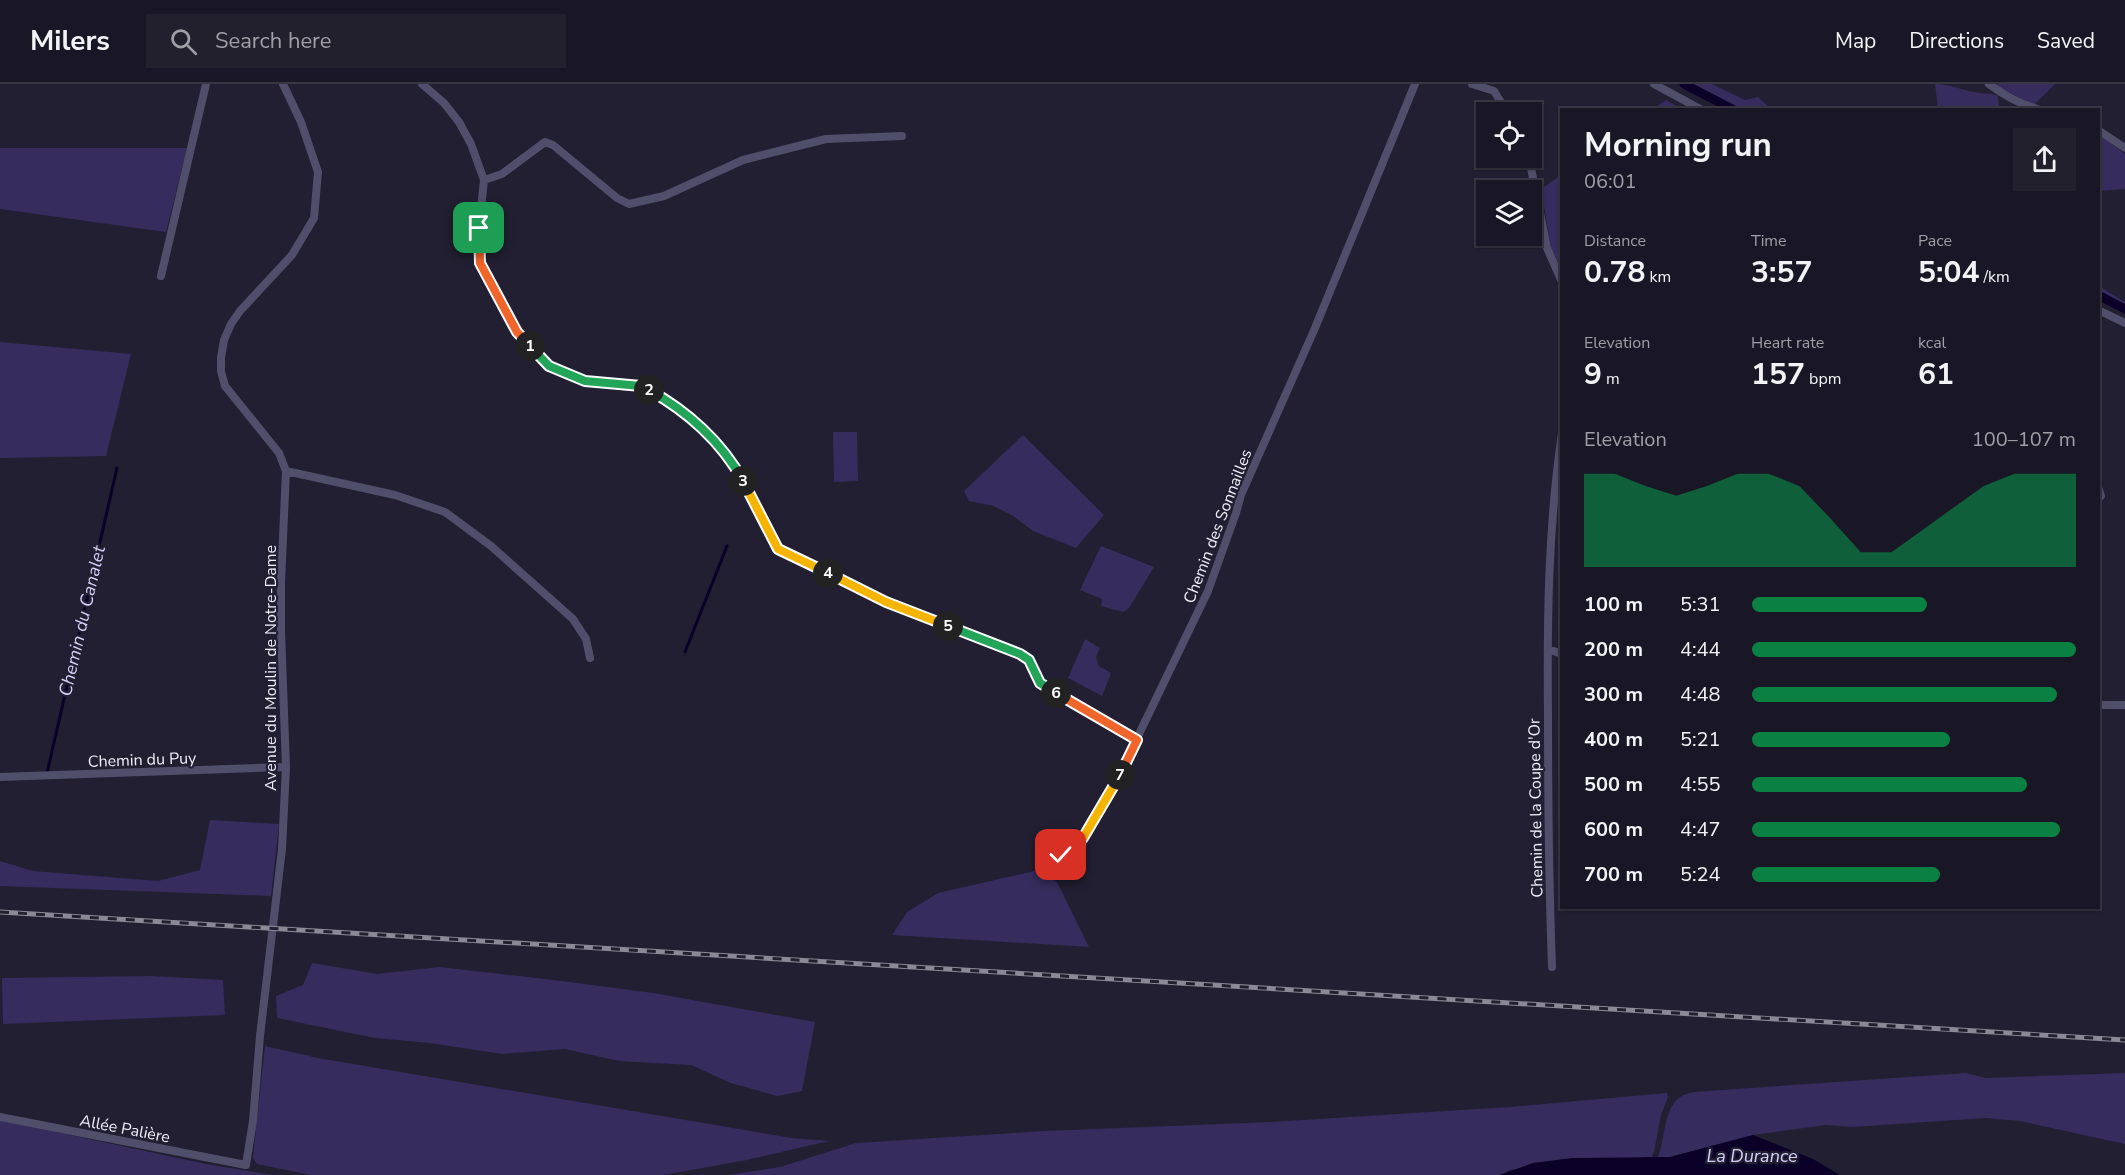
<!DOCTYPE html>
<meta charset="utf-8">
<style>
body{margin:0;font-family:"Nunito Sans",sans-serif;background:#22202d;color:#f1f3f6;height:100vh;display:flex;flex-direction:column;font-size:22px;white-space:nowrap}
*{box-sizing:border-box;margin:0}
p{font-size:20px;color:#9f9fa7}
.icon{flex:none;width:33px;height:33px;fill:none;stroke:currentColor;stroke-width:2;stroke-linecap:round;stroke-linejoin:round}
.map{position:relative;flex:1;overflow:hidden}
.side{position:absolute;left:1560px;top:24px;width:540px;height:801px;display:flex;flex-direction:column;background:#191725;border-radius:0px;box-shadow:0 2px 4px #0004,0 0 0 2px #373642}
.side>*{flex:none}
.controls{position:absolute;left:1476px;top:18px;display:grid;gap:12px}
.controls a{display:grid;place-items:center;width:66px;height:66px;border-radius:0px;background:#191725;box-shadow:0 2px 4px #0004,0 0 0 2px #373642;font-size:30px}
.pin{position:absolute;display:grid;place-items:center;width:51px;height:51px;color:#fff;margin:-26px;border-radius:12px;box-shadow:0 3px 9px #0006}
.km{position:absolute;width:30px;height:30px;margin:-15px;border-radius:50%;background:#222;color:#fff;font-size:16px;line-height:30px;text-align:center}
.round{display:grid;place-items:center;flex:none;width:63px;height:63px;border-radius:0px;background:#22202d}
.head{display:flex;align-items:center;justify-content:space-between;height:102px;padding:0 24px}
h1{font-size:33px;font-weight:700;line-height:45px}
.metrics{display:grid;grid-template-columns:repeat(3,1fr);gap:9px;height:102px;padding:6px 24px}
.metrics div{display:grid;align-content:center}
.metrics b{font-size:30px;font-weight:700}
.metrics small{font-size:16px;font-weight:400}
.metrics p{font-size:16px}
.chart{height:168px;padding:12px 24px}
.chart p{display:flex;justify-content:space-between}
.chart svg{width:100%;height:108px;margin-top:6px;fill:#0b8043;opacity:.7}
ul{padding:0 24px;list-style:none;font-size:20px}
li{display:grid;grid-template-columns:96px 72px 1fr;align-items:center;height:45px}
li i{height:15px;border-radius:8px;background:#0b8043}
header{display:flex;align-items:center;gap:36px;box-sizing:border-box;height:84px;padding:0 30px;background:#191725;border-bottom:2px solid #373642}
header strong{font-size:28px}
nav{display:flex;gap:33px;margin-inline-start:auto;font-size:21px}
.search{width:420px;height:54px;background:#22202d;display:flex;align-items:center;gap:15px;box-sizing:border-box;padding:0 21px;border-radius:0px;color:#9f9fa7;font-size:22px}
.map>svg:first-child{display:block}
</style>
<header>
<strong>Milers</strong>
<div class="search"><svg class="icon" aria-label="search" viewBox="0 0 24 24"><circle cx="10" cy="10" r="6"/><path d="M15 15l6 6"/></svg>Search here</div>
<nav><a>Map</a><a>Directions</a><a>Saved</a></nav>
</header>
<div class="map">
<svg width="2125" height="1091" viewBox="0 0 2125 1091">
<rect width="100%" height="100%" fill="#211f31"/>
<path fill="#362d5e" d="M1688,0h24l33,16 13,-3 13,12h-33z
M1935,0c16,0 28,7 44,9 7,1 12,0 19,3l1,13h-61z
M1997,0h58l-21,21 -33,-17z
M1666,16l16,9h-29z
M2098,50l27,20v35l-26,2z
M0,64h187l-21,84 -166,-23z
M1561,91v93l-10,-20 -10,-59z
M2099,202l26,16v4l-26,-13z
M0,258l131,12 -25,102 -106,2z
M833,348h24l1,49 -24,1z
M1023,351l81,80 -28,33 -43,-17 -20,-15 -19,-10 -25,-5 -5,-10z
M1101,462l53,21 -25,41 -6,4 -22,-6 1,-7 -22,-9z
M1085,555l15,9 -4,9 3,9 12,7 -9,23 -34,-18z
M210,736l69,4 -8,72 -271,-10v-25l33,10 125,10 42,-11z
M1039,786l18,12 32,65 -197,-12 15,-23 31,-19z
M312,879l65,11 62,-7 123,14 91,12 162,29 -13,69 -25,5 -46,-13 -40,-18 -72,-4 -54,-12 -63,5 -72,-11 -55,-5 -98,-20 -1,-22 27,-11z
M151,892l72,4 2,35 -222,9 -1,-46z
M265,962l53,12 474,80 37,3 -82,19 -84,15h-352l-54,-11 -4,-6z
M1966,989l19,5 140,-5v71l-105,-23 -35,-3 -132,9 -27,-2 -73,10 -83,22h-12c7,-17 5,-46 21,-59 3,-3 10,-5 14,-6z
M1667,1009l1,4 -7,18 -7,37 -2,5 -142,13 -10,5h-772l52,-8 76,-24 188,-12 227,-9 238,-15z
M0,1036l206,44 67,11h-273z"/>
<path fill="#0b0028" d="M1753,1051l60,24 27,16h-340l33,-12 39,-5 98,-1z"/>
<g fill="none" stroke-linecap="round" stroke-linejoin="round">
<path stroke="#0b0028" stroke-width="3" d="M685,568l42,-106
M47,689l70,-305"/>
<path stroke="#0b0028" stroke-width="9" d="M1684,0l50,26
M2098,211l27,14"/>
<path stroke="#514e6b" stroke-width="8" d="M422,0l22,19 15,19 12,22 13,36 -5,48 1,35 37,69 32,34 36,15 56,5 33,20 35,28 30,39 39,76 108,53 134,52 9,6 11,23 97,57
M1472,0l22,7 13,21
M1654,0l48,26
M1989,0c17,13 31,20 51,26
M2098,46l27,18
M1529,74l18,90 15,34
M484,96l18,-6 43,-32 8,3 64,53 12,6 35,-8 79,-36 83,-21 76,-3
M161,192l45,-192
M2098,226l27,13
M286,387l109,24 50,17 46,34 82,73 13,20 4,19
M2098,403l3,9 -3,3
M1548,565l14,5
M2098,621h27
M0,693l286,-10
M1055,775l28,-21 30,-50 95,-197 28,-78 5,-18 74,-167 100,-244
M1552,883c-3,-83 -4,-167 -4,-251 -1,-95 0,-189 14,-283
M0,1033l246,48 7,-44 7,-85 22,-187 4,-82 -5,-136v-49l5,-111 -7,-18 -54,-67 -4,-15v-13l3,-18 7,-16 9,-13 52,-56 22,-37 4,-46 -17,-50 -18,-38"/>
<g stroke="#8b8998" stroke-width="5">
<path id="rail" d="M0,828l2125,128"/>
</g>
<use href="#rail" stroke="#211f31" stroke-width="3" stroke-dasharray="9" stroke-linecap="butt"/>
</g>
<g fill="none" stroke-linecap="round" stroke-linejoin="round">
<g stroke="#fff" stroke-width="12">
<path id="split-1" d="M479,144l1,35 37,69 13,14"/>
</g>
<g stroke="#fff" stroke-width="12">
<path id="split-2" d="M530,262l19,20 36,15 56,5 8,4"/>
</g>
<g stroke="#fff" stroke-width="12">
<path id="split-3" d="M649,306c38,21 73,52 94,91"/>
</g>
<g stroke="#fff" stroke-width="12">
<path id="split-4" d="M743,397l35,68 50,24"/>
</g>
<g stroke="#fff" stroke-width="12">
<path id="split-5" d="M828,489l58,29 62,24"/>
</g>
<g stroke="#fff" stroke-width="12">
<path id="split-6" d="M948,542l72,28 9,6 11,23 16,10"/>
</g>
<g stroke="#fff" stroke-width="12">
<path id="split-7" d="M1056,609l81,47 -17,35"/>
</g>
<g stroke="#fff" stroke-width="12">
<path id="split-8" d="M1061,771l22,-17 37,-63"/>
</g>
<use href="#split-1" stroke="#f0652b" stroke-width="8"/>
<use href="#split-2" stroke="#22a559" stroke-width="8"/>
<use href="#split-3" stroke="#22a559" stroke-width="8"/>
<use href="#split-4" stroke="#f5b400" stroke-width="8"/>
<use href="#split-5" stroke="#f5b400" stroke-width="8"/>
<use href="#split-6" stroke="#22a559" stroke-width="8"/>
<use href="#split-7" stroke="#f0652b" stroke-width="8"/>
<use href="#split-8" stroke="#f5b400" stroke-width="8"/>
</g>
<g text-anchor="middle" stroke-width="4.5" stroke-linejoin="round" paint-order="stroke">
<g font-size="16" fill="#f0effb" stroke="#211f31">
<text transform="translate(1217 442) rotate(-69)" y="6">Chemin des Sonnailles</text>
<text transform="translate(270 584) rotate(-90)" y="6">Avenue du Moulin de Notre-Dame</text>
<text transform="translate(142 675) rotate(-2)" y="6">Chemin du Puy</text>
<text transform="translate(1535 724) rotate(-91)" y="6">Chemin de la Coupe d'Or</text>
<text transform="translate(125 1044) rotate(11)" y="6">Allée Palière</text>
</g>
<g font-size="18" font-style="italic" fill="#d4d0f8" stroke="#211f31">
<text transform="translate(82 537) rotate(-77)" y="6">Chemin du Canalet</text>
<text x="1752" y="1078">La Durance</text>
</g>
</g>
</svg>
<div class="controls">
<a><svg class="icon" aria-label="locate" viewBox="0 0 24 24"><circle cx="12" cy="12" r="6"/><path d="M12 2v4M12 18v4M2 12h4M18 12h4"/></svg></a>
<a><svg class="icon" aria-label="layers" viewBox="0 0 24 24"><path d="M12 4l9 5-9 5-9-5zM3 14l9 5 9-5"/></svg></a>
</div>
<div class="pin" style="left:479px;top:144px;background:#1e9e55"><svg class="icon" aria-label="arrive" viewBox="0 0 24 24"><path d="M6 21V4h12l-3 4 3 4H6"/></svg></div>
<div class="pin" style="left:1061px;top:771px;background:#d93025"><svg class="icon" aria-label="check" viewBox="0 0 24 24"><path d="M5 12l5 5 9-10"/></svg></div>
<b class="km" style="left:530px;top:262px">1</b>
<b class="km" style="left:649px;top:306px">2</b>
<b class="km" style="left:743px;top:397px">3</b>
<b class="km" style="left:828px;top:489px">4</b>
<b class="km" style="left:948px;top:542px">5</b>
<b class="km" style="left:1056px;top:609px">6</b>
<b class="km" style="left:1120px;top:691px">7</b>
<section class="side">
<div class="head"><div><h1>Morning run</h1><p>06:01</p></div><a class="round"><svg class="icon" aria-label="share" viewBox="0 0 24 24"><path d="M12 15V3M7 8l5-5 5 5M5 13v7h14v-7"/></svg></a></div>
<div class="metrics">
<div><p>Distance</p><b>0.78<small> km</small></b></div>
<div><p>Time</p><b>3:57</b></div>
<div><p>Pace</p><b>5:04<small> /km</small></b></div>
</div>
<div class="metrics">
<div><p>Elevation</p><b>9<small> m</small></b></div>
<div><p>Heart rate</p><b>157<small> bpm</small></b></div>
<div><p>kcal</p><b>61</b></div>
</div>
<div class="chart"><p><span>Elevation</span>100–107 m</p>
<svg viewBox="0 0 160 44" preserveAspectRatio="none"><path d="M0 44V6L10 6L20 11L30 15L40 11L50 6L60 6L70 11L80 24L90 38L100 38L110 29L120 20L130 11L140 6L150 6L160 6V44z"/></svg>
</div>
<ul>
<li><b>100 m</b>5:31<i style="width:54%"></i></li>
<li><b>200 m</b>4:44<i style="width:100%"></i></li>
<li><b>300 m</b>4:48<i style="width:94%"></i></li>
<li><b>400 m</b>5:21<i style="width:61%"></i></li>
<li><b>500 m</b>4:55<i style="width:85%"></i></li>
<li><b>600 m</b>4:47<i style="width:95%"></i></li>
<li><b>700 m</b>5:24<i style="width:58%"></i></li>
</ul>
</section>
</div>
